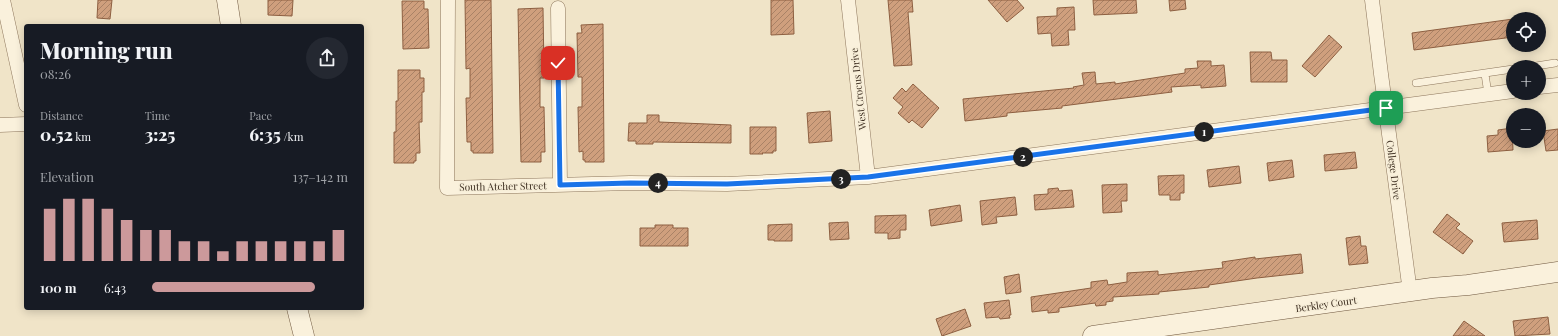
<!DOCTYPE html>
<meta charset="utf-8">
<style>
body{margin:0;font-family:"Playfair Display",serif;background:#242831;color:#f1f3f6;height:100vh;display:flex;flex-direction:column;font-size:15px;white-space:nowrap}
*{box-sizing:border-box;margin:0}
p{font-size:13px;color:#9ea1a6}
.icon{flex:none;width:22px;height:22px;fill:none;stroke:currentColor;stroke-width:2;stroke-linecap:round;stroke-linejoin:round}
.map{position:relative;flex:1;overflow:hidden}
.details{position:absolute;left:24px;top:24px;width:340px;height:286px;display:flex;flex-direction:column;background:#171b24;border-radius:4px;box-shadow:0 2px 10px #0003}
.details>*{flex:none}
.controls{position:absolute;left:1506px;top:12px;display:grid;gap:8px}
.controls a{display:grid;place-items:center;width:40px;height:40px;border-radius:50%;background:#171b24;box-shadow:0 2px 10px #0003;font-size:20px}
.pin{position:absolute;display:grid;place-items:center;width:34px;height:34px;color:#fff;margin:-17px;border-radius:8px;box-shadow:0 2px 6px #0006}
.km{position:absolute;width:20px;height:20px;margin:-10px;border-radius:50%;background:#222;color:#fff;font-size:11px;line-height:20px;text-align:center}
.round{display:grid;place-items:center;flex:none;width:42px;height:42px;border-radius:21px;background:#242831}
.head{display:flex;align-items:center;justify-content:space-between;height:68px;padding:0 16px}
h1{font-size:22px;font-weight:800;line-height:30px}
.figures{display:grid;grid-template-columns:repeat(3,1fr);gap:6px;height:68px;padding:4px 16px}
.figures div{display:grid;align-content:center}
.figures b{font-size:17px;font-weight:800}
.figures small{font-size:11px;font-weight:400}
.figures p{font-size:11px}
.chart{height:112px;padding:8px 16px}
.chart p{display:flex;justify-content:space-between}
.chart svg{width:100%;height:72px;margin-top:4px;stroke:#cc999b;stroke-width:6}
ul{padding:0 16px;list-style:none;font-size:13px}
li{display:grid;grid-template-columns:64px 48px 1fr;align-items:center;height:30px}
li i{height:10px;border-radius:5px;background:#cc999b}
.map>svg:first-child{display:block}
</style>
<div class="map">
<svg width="1558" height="336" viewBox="0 0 1558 336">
<defs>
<pattern id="building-hatch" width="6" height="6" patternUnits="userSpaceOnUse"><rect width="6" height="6" fill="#cf9f7d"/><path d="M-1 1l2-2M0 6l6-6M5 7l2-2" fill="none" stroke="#a98266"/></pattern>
</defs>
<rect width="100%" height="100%" fill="#f0e4c8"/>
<path fill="url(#building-hatch)" stroke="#8d5f41" d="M98,0h14l-2,19 -13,-1z
M268,0h25l-1,16 -24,-1z
M465,0h26l2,153h-20v-2h-2v-9h-4l-1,-44h4v-30l-4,1z
M771,0h22l1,34 -23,1z
M888,0h24l1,12h-5l4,53 -18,1z
M988,0h29l7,8 -17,14z
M1093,0h43l1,13 -43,2z
M1169,0h16l1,9 -16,2z
M402,1h22v8h4l1,39 -26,1z
M1074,7l1,23h-7l1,15 -17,1 -1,-13 -13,1 -1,-17 20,-1v-8z
M543,8l1,64v6h-4v29h4l1,45h-4v10h-20l-3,-153z
M1513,19v18l-99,13 -2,-17z
M603,24l1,138h-19v-2h-2v-9l-4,1 -1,-45h4v-30h-4l-1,-44h5l-1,-8z
M1329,35l13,12 -27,30 -13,-11z
M1250,52h21l1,8h15v22h-36z
M1197,61h14v5l13,-1 2,21 -25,2v-3l-30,2 1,5 -110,14v2l-55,5v3l-42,5 -2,-22 111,-11 -1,-1 11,-2 -2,-12 13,-1 1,12 19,-2v2l70,-11v-4l13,-1z
M398,70h22v8h4v14h-2v30h-3l1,31h-4v8h-2v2h-20v-31h2v-31h2z
M913,84l26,24 -17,20 -10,-8 -3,3 -11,-10 5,-6 -10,-9 9,-10 4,4z
M830,111l2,30 -23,2 -2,-30z
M647,115h12v7l72,3v18l-78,-1v2h-17v-3h-8l1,-18h18z
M750,127h26v24h-3v2h-11l1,1h-13z
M1512,128l1,22 -25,2 -1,-16 11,-1v-5z
M1558,129v21l-12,1 -3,-20z
M1355,152l2,16 -32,3 -1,-16z
M1292,160l2,17 -25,4 -2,-18z
M1239,166l2,17 -32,4 -2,-17z
M1184,175v18h-4v7h-10v-5h-11l-1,-19z
M1127,184v17h-6l1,11 -19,1 -1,-28z
M1058,188l1,3 13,-1 2,17 -39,3 -1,-15 14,-1v-5z
M1015,197l2,18 -21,2 1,6 -15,2 -2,-24z
M960,205l2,16 -31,5 -2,-16z
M1447,214l13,10 -4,4 17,13 -10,13 -30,-22z
M906,215v15h-6v8l-12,1v-6h-13v-17z
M1537,220l1,19 -34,3 -2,-19z
M848,222l1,17 -19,1 -1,-17z
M792,224v17h-18v-1h-6v-15z
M655,225h18v3h15v18h-48v-18h15z
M1360,236l1,10h5l2,17 -19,2 -3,-27z
M1301,254l2,19 -46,5 -48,7v2l-50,5v2l-46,3v4l-7,1v3l-10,1 -1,-3 -36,5v4l-11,1v-3l-16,2 -1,-15 60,-9v-6l16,-2 1,5 19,-3v-9l31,-2v4l65,-7 -1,-6 33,-5v2z
M1019,274l2,18 -15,2 -2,-17z
M1009,300l2,15h-2l1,3 -10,1 -1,-2 -13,1 -2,-15z
M965,309l6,17 -29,10 -6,-17z
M1548,317l2,17 -35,2 -2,-15z
M1464,321l21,15h-32z"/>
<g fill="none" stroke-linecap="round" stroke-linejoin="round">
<g stroke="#8d765c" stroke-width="8">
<path id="lane" d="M1530,67l25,-4
M1485,74l3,20
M1416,83l97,-14"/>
</g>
<g stroke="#8d765c" stroke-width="15">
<path id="street" d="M3,0l23,105
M848,0l20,177
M1372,0l9,74 29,218
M448,1l-1,187 183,-5 97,1 141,-7 645,-86
M558,8l2,177
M1539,87l19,-2
M0,125l26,-1"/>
</g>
<g stroke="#6f573f" stroke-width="21">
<path id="secondary" d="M227,0l4,26
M297,308l7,28
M1093,336l339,-48 36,-3 90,-13"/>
</g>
<use href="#lane" stroke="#faf1dc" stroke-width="7"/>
<use href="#street" stroke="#faf1dc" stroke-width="14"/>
<use href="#secondary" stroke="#faf1dc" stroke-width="20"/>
</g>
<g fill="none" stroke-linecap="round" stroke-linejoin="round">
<g stroke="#fff" stroke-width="8">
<path id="route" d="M558,63l2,122 70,-2 97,1 141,-7 518,-69"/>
</g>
<use href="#route" stroke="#1a73e8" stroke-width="5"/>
</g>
<g text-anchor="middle" stroke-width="3" stroke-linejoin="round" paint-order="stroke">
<g font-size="10" fill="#3d2e20" stroke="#f7eed8">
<text transform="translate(858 89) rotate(-96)" y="4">West Crocus Drive</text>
<text transform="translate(1394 170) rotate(83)" y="4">College Drive</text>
<text transform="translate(503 186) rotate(-1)" y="4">South Atcher Street</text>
<text transform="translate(1326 304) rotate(-8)" y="4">Berkley Court</text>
</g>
</g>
</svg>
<div class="controls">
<a><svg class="icon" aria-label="locate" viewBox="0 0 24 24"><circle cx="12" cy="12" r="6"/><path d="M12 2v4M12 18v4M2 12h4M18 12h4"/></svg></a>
<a>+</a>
<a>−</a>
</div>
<div class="pin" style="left:1386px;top:108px;background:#1e9e55"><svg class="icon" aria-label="arrive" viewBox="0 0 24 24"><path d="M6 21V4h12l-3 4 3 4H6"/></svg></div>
<div class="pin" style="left:558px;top:63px;background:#d93025"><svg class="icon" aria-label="check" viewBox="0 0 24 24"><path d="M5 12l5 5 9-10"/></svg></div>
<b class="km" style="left:1204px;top:132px">1</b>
<b class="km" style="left:1023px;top:157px">2</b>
<b class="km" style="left:841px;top:179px">3</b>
<b class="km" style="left:658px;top:183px">4</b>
<section class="details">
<div class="head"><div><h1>Morning run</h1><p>08:26</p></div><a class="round"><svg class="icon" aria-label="share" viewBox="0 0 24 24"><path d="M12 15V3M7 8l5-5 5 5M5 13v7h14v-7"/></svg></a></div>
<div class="figures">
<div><p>Distance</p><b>0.52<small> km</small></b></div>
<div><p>Time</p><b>3:25</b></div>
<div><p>Pace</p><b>6:35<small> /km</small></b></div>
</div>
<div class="chart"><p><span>Elevation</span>137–142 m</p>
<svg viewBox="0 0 160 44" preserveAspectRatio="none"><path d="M5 44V12M15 44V6M25 44V6M35 44V12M45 44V19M55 44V25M65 44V25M75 44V32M85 44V32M95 44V38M105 44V32M115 44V32M125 44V32M135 44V32M145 44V32M155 44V25"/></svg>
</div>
<ul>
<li><b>100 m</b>6:43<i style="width:83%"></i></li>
</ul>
</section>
</div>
